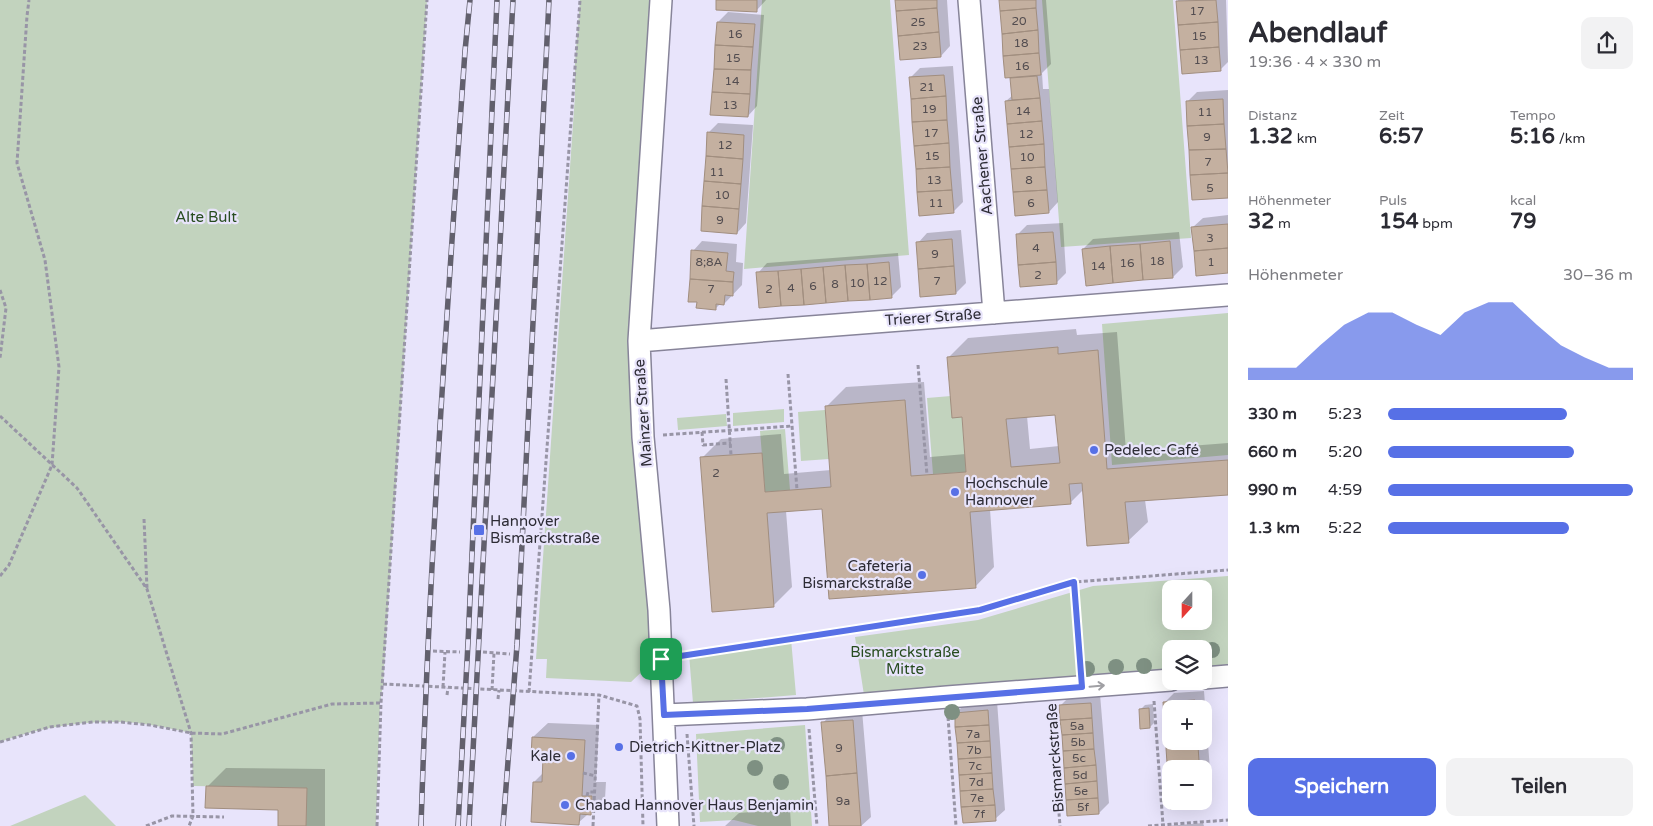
<!DOCTYPE html>
<html lang="de">
<meta charset="utf-8">
<style>
body{margin:0;font-family:"Varela Round",sans-serif;background:#f2f2f3;color:#2b2b33;height:100vh;display:flex;flex-direction:column;font-size:19px;white-space:nowrap}
*{box-sizing:border-box;margin:0}
p{font-size:16px;color:#7c7c81}
.icon{flex:none;width:28px;height:28px;fill:none;stroke:currentColor;stroke-width:2;stroke-linecap:round;stroke-linejoin:round}
.map{position:relative;flex:1;overflow:hidden}
.side{display:flex;flex-direction:column;background:#fff;width:425px}
.side>*{flex:none}
.needle{width:32px;rotate:201deg}
.fabs{position:absolute;left:1162px;top:580px;display:grid;gap:10px}
.fabs a{display:grid;place-items:center;width:50px;height:50px;border-radius:10px;background:#fff;box-shadow:0 5px 20px #0002;font-size:25px}
.pin{position:absolute;display:grid;place-items:center;width:42px;height:42px;color:#fff;margin:-21px;border-radius:10px;box-shadow:0 2px 8px #0006}
.round{display:grid;place-items:center;flex:none;width:52px;height:52px;border-radius:10px;background:#f2f2f3}
.summary{display:flex;align-items:center;justify-content:space-between;height:85px;padding:0 20px}
h1{font-size:28px;font-weight:700;line-height:38px}
.figures{display:grid;grid-template-columns:repeat(3,1fr);gap:8px;height:85px;padding:5px 20px}
.figures div{display:grid;align-content:center}
.figures b{font-size:21px;font-weight:700}
.figures small{font-size:14px;font-weight:400}
.figures p{font-size:14px}
.chart{height:140px;padding:10px 20px}
.chart p{display:flex;justify-content:space-between}
.chart svg{width:100%;height:90px;margin-top:5px;fill:#5770e6;opacity:.7}
.primary-button{display:flex;gap:10px;margin-top:auto;padding:10px 20px}
.primary-button a{flex:1;height:58px;border-radius:10px;background:#5770e6;color:#fff;font-size:20px;font-weight:700;line-height:58px;text-align:center}
.primary-button a+a{background:#f2f2f3;color:#2b2b33}
ul{padding:0 20px;list-style:none;font-size:16px}
li{display:grid;grid-template-columns:80px 60px 1fr;align-items:center;height:38px}
li i{height:12px;border-radius:6px;background:#5770e6}
main{display:flex;flex:1;min-height:0}
.map>svg:first-child{display:block}
</style>
<main>
<div class="map">
<svg width="1228" height="826" viewBox="0 0 1228 826">
<rect width="100%" height="100%" fill="#e8e4fb"/>
<path fill="#c2d3be" fill-rule="evenodd" d="M0,0h427l-44,684 -3,19 -4,123h-70v-38l-113,-2 -2,-53c-24,-5 -48,-11 -73,-11 -40,-1 -81,6 -118,20z
M580,0h78l-26,341 20,321 -21,20 -85,-4 1,-19h-11l39,-564v-32z
M762,0h128l19,255 -165,14z
M1042,0h131l18,238 -130,9z
M1228,313v142l-116,10 -10,-141z
M951,396l11,21 4,55 -33,2 -6,-76z
M784,409v13l-51,4v-13z
M825,410l4,49 -28,2 -3,-49z
M726,414l1,12 -49,4 -1,-12z
M785,429l5,61 -25,2 -5,-61z
M1228,576v91l-24,2v-20h-33v22l-307,24 -9,-58 123,-17 115,-34zM1171,589h33v32h-33z
M791,639l5,56 -103,8 -4,-49z
M805,725l7,101h-54l-24,-6 -34,2 -4,-88z
M85,795l31,31h-106z"/>
<path fill="#0003" fill-rule="evenodd" d="M718,0h48l-10,11z
M896,0h51l3,46 -9,10z
M1001,0h45l5,64 -9,9 1,16h6l9,113 -9,10 -43,-111 7,-6 -1,-16 2,-3z
M1178,0h48l2,62 -8,8 -37,3z
M728,12l36,3 -7,91 -9,10 -30,-94z
M953,66l10,136 -10,10 -43,-134 10,-10z
M1228,90v107l-35,1 -6,-96 10,-10z
M718,123l35,2 -7,98 -9,10 -29,-100z
M1228,215v57l-31,3 -4,-48 10,-9z
M1063,223l3,50 -10,10 -39,-48 10,-10z
M961,230l5,53 -10,10 -38,-50 9,-10z
M1179,232l4,35 -10,10 -90,-28 10,-10z
M702,241l35,3 -1,18 7,1 -1,22 -18,19 -3,-1 -5,5 -18,-7 -5,-50z
M898,253l3,34 -9,9 -134,-23 9,-10z
M1076,329l1,6 40,-3 9,119 102,-8v51l-83,6 3,22 -20,19 -44,-52 -14,14 -80,6 4,58 -19,20 -152,-79 -37,3 6,76 -19,19 -71,-148 19,-19 60,-5 3,40 47,-4 -5,-63 20,-20 78,-5 6,75 36,-3 -3,-38 -14,-59 19,-19zM1056,414l3,32 -29,3 -3,-33z
M1204,691l8,105 -10,10 -31,2 -7,-105 10,-10zM1171,709h33v32h-33zM1171,769h33v32h-33z
M1100,694l9,109 -10,10 -31,2 -7,-110 9,-9z
M997,701l8,109 -10,9 -39,-106 10,-10z
M1153,704l1,19 -4,4 -10,-17 5,-5z
M862,710l9,107 -10,9h-30l-8,-103 9,-10z
M548,723l51,2 -3,57h10l-1,17 -27,24 -44,-41 10,-10 1,-16 -12,-19z
M226,768l99,1v57h-46l1,-18 -73,-21z
M790,809l1,17h-66l14,-13z
M1203,823l1,3h-38h1z"/>
<path fill="#c4b0a0" stroke="#a18e7f" fill-rule="evenodd" d="M716,0h41v12l-41,-2z
M895,0h42v8l-41,3z
M999,0h37v8l-36,3z
M1216,0l2,22 -40,3 -2,-24z
M937,8l2,24 -41,4 -2,-25z
M1036,8l2,22 -36,4 -2,-23z
M717,22l38,2 -2,23 -38,-2z
M1218,22l1,25 -39,3 -2,-25z
M1038,30l1,23 -36,3 -1,-22z
M939,32l2,25 -41,3 -2,-24z
M715,45l38,2 -2,23 -37,-1z
M1219,47l2,24 -39,3 -2,-24z
M1039,53l2,22 -36,3 -2,-22z
M714,69l37,1 -1,24 -38,-2z
M944,75l2,21 -35,3 -2,-22z
M1037,76l3,22 -28,2 -2,-22z
M712,92l38,2 -2,23 -38,-2z
M946,96l1,24 -35,2 -1,-23z
M1040,98l2,23 -35,3 -2,-23z
M1223,99l1,25 -37,2 -1,-25z
M947,120l2,23 -35,3 -2,-24z
M1042,121l2,23 -35,3 -2,-23z
M1224,124l2,25 -37,1 -2,-24z
M707,132l37,3 -1,24 -37,-3z
M949,143l1,24 -34,2 -2,-23z
M1044,144l1,23 -34,2 -2,-22z
M1226,149l2,24 -38,2 -1,-25z
M706,156l37,3 -2,25 -37,-3z
M950,167l2,23 -35,2 -1,-23z
M1045,167l2,23 -34,2 -2,-23z
M1228,173v25l-36,2 -2,-25z
M704,181l37,3 -2,25 -37,-3z
M952,190l2,23 -35,3 -2,-24z
M1047,190l2,23 -34,3 -2,-24z
M702,206l37,3 -2,25 -36,-3z
M1228,224v24l-34,3 -3,-24z
M1053,232l3,30 -38,3 -2,-31z
M952,239l2,27 -36,3 -2,-27z
M1170,241l3,37 -30,2 -3,-36z
M1140,244l3,36 -30,3 -3,-37z
M1110,246l3,37 -27,3 -4,-37z
M1228,248v25l-32,3 -2,-25z
M691,250l37,3 -2,18 8,1 -1,10 -43,-3z
M889,262l3,36 -22,2 -3,-36z
M1056,262l1,22 -37,3 -2,-22z
M867,264l3,36 -22,1 -3,-36z
M845,265l3,36 -22,2 -3,-36z
M954,266l2,28 -36,3 -2,-28z
M823,267l3,36 -22,2 -3,-36z
M801,269l3,36 -23,1 -3,-35z
M778,271l3,35 -22,2 -3,-36z
M690,279l43,3v14l-8,-1 -1,10 -8,-1v6l-20,-2 1,-6h-9z
M1058,347v7l40,-4 9,119 121,-9v35l-103,7 4,41 -42,3 -5,-63 -13,1 2,20 -101,8 6,76 -147,11 -7,-90 -55,4 7,94 -62,5 -12,-155 62,-4 3,39 66,-5 -6,-81 80,-6 6,76 55,-4 -4,-55 -10,1 -5,-61zM1055,415l5,48 -49,4 -5,-48z
M1195,700l1,9h-25v8l-7,1 -1,-16z
M1091,703l1,15 -32,2 -1,-15z
M1149,708l1,20 -10,1 -1,-20z
M988,710l1,15 -34,2v-14z
M1171,717v15l-6,1 -1,-15z
M1092,718l1,15 -31,2 -2,-15z
M853,720l4,53 -31,3 -5,-54z
M989,725l1,16 -33,2 -2,-16z
M1171,732v9h27v5l-32,2 -1,-15z
M1093,733l1,16 -31,2 -1,-16z
M532,737l53,3 -3,56h10l-1,19 -11,-1 -1,11 -48,-3 2,-40h9l1,-25h-12z
M990,741l1,16 -33,2 -1,-16z
M1198,746l1,15 -32,2 -1,-15z
M1094,749l2,16 -32,3 -1,-17z
M991,757l1,16 -33,2 -1,-16z
M1199,761l1,8h-29v9h-3l-1,-15z
M1096,765l1,16 -32,3 -1,-16z
M857,773l4,53h-32l-3,-50z
M992,773l1,16 -33,2 -1,-16z
M1097,781l1,17 -32,2 -1,-16z
M206,786l101,2 -1,38h-28v-16l-73,-2z
M993,789l2,16 -34,2 -1,-16z
M1169,794h2v7h31v6l-32,2z
M1098,798l1,16 -32,2 -1,-16z
M995,805l1,16 -33,2 -2,-16z"/>
<g fill="none" stroke-linecap="round" stroke-linejoin="round">
<g stroke="#878499" stroke-width="24">
<path id="minor" d="M661,0l-22,341 4,96 16,173 9,216
M969,0l25,313
M639,341l145,-12 444,-34
M1204,678l24,-2
M664,715l143,-6 140,-12 224,-17"/>
</g>
<path stroke="#9895a6" stroke-width="3" stroke-dasharray="4 2.5" stroke-linecap="butt" d="M0,290l6,18 -6,50
M918,365l9,110
M788,374l9,116
M726,379l5,76
M0,416l77,72 70,101 44,144 2,83 -4,10
M702,432l1,13 28,-2
M663,435l129,-9
M144,519l3,69
M0,576l9,-11 43,-100 7,-98 -14,-107 -28,-97 10,-147 2,-16
M1074,582l7,84
M433,651l27,1
M483,652l27,2
M682,656l298,-46 94,-28 154,-12
M383,684l216,11 38,11 3,13 3,107
M443,687l2,-35
M492,690l2,-37
M529,692l51,-692
M447,695l1,-7
M498,699l1,-9
M1154,701l9,124
M1051,709l9,117
M948,717l8,109
M809,729l8,97
M687,734l7,92
M0,742l50,-15 43,-5h27l30,3 41,8 31,1 110,-30 49,-1
M583,773l13,3
M587,796l1,-4h7
M146,826l26,-10 52,1
M377,826l4,-123 46,-703
M593,826l6,-131
M1148,826l80,-6"/>
<use href="#minor" stroke="#fff" stroke-width="21"/>
<g stroke="#62606d" stroke-width="5.5">
<path id="rail" d="M421,826c8,-259 26,-517 44,-775l5,-51
M458,826l10,-183 29,-643
M469,826l44,-826
M503,826l14,-181 32,-645"/>
</g>
<use href="#rail" stroke="#e8e4fb" stroke-width="4" stroke-dasharray="11" stroke-linecap="butt"/>
</g>
<g fill="#7e9082">
<circle cx="1212" cy="650" r="8"/>
<circle cx="1144" cy="666" r="8"/>
<circle cx="1116" cy="667" r="8"/>
<circle cx="1087" cy="669" r="8"/>
<circle cx="952" cy="712" r="8"/>
<circle cx="777" cy="745" r="8"/>
<circle cx="755" cy="768" r="8"/>
<circle cx="781" cy="782" r="8"/>
</g>
<defs><path id="oneway-shaft" d="M-6 0H5M1.5-3L5.5 0L1.5 3" fill="none" stroke-width="1.6" stroke-linecap="round" stroke-linejoin="round" transform="scale(1.25)"/></defs>
<use stroke="#a0a0a4" href="#oneway-shaft" transform="translate(1097 686) rotate(-5)"/>
<g fill="none" stroke-linecap="round" stroke-linejoin="round">
<g stroke="#fff" stroke-width="10">
<path id="route" d="M1074,582l8,105 -275,22 -143,6 -3,-56 319,-49z"/>
</g>
<use href="#route" stroke="#5770e6" stroke-width="6"/>
</g>
<g fill="#5770e6" stroke="#e8e4fb" stroke-width="2">
<circle cx="1094" cy="450" r="5"/>
<circle cx="955" cy="492" r="5"/>
<rect x="473" y="524" width="12" height="12" rx="2.5"/>
<circle cx="922" cy="575" r="5"/>
<circle cx="619" cy="747" r="5"/>
<circle cx="571" cy="756" r="5"/>
<circle cx="565" cy="805" r="5"/>
</g>
<g text-anchor="middle" stroke-width="4.5" stroke-linejoin="round" paint-order="stroke">
<g font-size="12" fill="#534d50">
<text x="1197" y="15">17</text>
<text x="1019" y="25">20</text>
<text x="918" y="26">25</text>
<text x="735" y="38">16</text>
<text x="1199" y="40">15</text>
<text x="1021" y="47">18</text>
<text x="920" y="50">23</text>
<text x="733" y="62">15</text>
<text x="1201" y="64">13</text>
<text x="1022" y="70">16</text>
<text x="732" y="85">14</text>
<text x="927" y="91">21</text>
<text x="730" y="109">13</text>
<text x="929" y="113">19</text>
<text x="1023" y="115">14</text>
<text x="1205" y="116">11</text>
<text x="931" y="137">17</text>
<text x="1026" y="138">12</text>
<text x="1207" y="141">9</text>
<text x="725" y="149">12</text>
<text x="932" y="160">15</text>
<text x="1027" y="161">10</text>
<text x="1208" y="166">7</text>
<text x="717" y="176">11</text>
<text x="934" y="184">13</text>
<text x="1029" y="184">8</text>
<text x="1210" y="192">5</text>
<text x="722" y="199">10</text>
<text x="936" y="207">11</text>
<text x="1031" y="207">6</text>
<text x="720" y="224">9</text>
<text x="1210" y="242">3</text>
<text x="1036" y="252">4</text>
<text x="935" y="258">9</text>
<text x="1157" y="265">18</text>
<text x="709" y="266">8;8A</text>
<text x="1211" y="266">1</text>
<text x="1127" y="267">16</text>
<text x="1098" y="270">14</text>
<text x="1038" y="279">2</text>
<text x="880" y="285">12</text>
<text x="937" y="285">7</text>
<text x="857" y="287">10</text>
<text x="835" y="288">8</text>
<text x="813" y="290">6</text>
<text x="791" y="292">4</text>
<text x="711" y="293">7</text>
<text x="769" y="293">2</text>
<text x="716" y="477">2</text>
<text x="1077" y="730">5a</text>
<text x="973" y="738">7a</text>
<text x="1078" y="746">5b</text>
<text x="839" y="752">9</text>
<text x="974" y="754">7b</text>
<text x="1079" y="762">5c</text>
<text x="975" y="770">7c</text>
<text x="1080" y="779">5d</text>
<text x="976" y="786">7d</text>
<text x="1081" y="795">5e</text>
<text x="977" y="802">7e</text>
<text x="843" y="805">9a</text>
<text x="1083" y="811">5f</text>
<text x="979" y="818">7f</text>
</g>
<g font-size="15" fill="#2d2c35" stroke="#e8e4fb">
<text transform="translate(982 156) rotate(-95)" y="5">Aachener Straße</text>
<text transform="translate(933 317) rotate(-4)" y="5">Trierer Straße</text>
<text transform="translate(643 413) rotate(-94)" y="5">Mainzer Straße</text>
<text transform="translate(1055 758) rotate(-94)" y="5">Bismarckstraße</text>
</g>
<g font-size="15" fill="#274c1f" stroke="#e8e4fb">
<text x="206" y="222">Alte Bult</text>
<text x="905" y="657">Bismarckstraße<tspan x="905" dy="17">Mitte</tspan></text>
</g>
<g font-size="15" fill="#2d2c35" stroke="#e8e4fb" text-anchor="start">
<text x="1104" y="455">Pedelec-Café</text>
<text x="965" y="488">Hochschule<tspan x="965" dy="17">Hannover</tspan></text>
<text x="490" y="526">Hannover<tspan x="490" dy="17">Bismarckstraße</tspan></text>
<text x="912" y="571" text-anchor="end">Cafeteria<tspan x="912" dy="17">Bismarckstraße</tspan></text>
<text x="629" y="752">Dietrich-Kittner-Platz</text>
<text x="561" y="761" text-anchor="end">Kale</text>
<text x="575" y="810">Chabad Hannover Haus Benjamin</text>
</g>
</g>
</svg>
<div class="fabs">
<a><svg class="needle" viewBox="-14 -14 28 28"><path d="M0-13l5 13h-10z" fill="#e53935"/><path d="M0 13l5-13h-10z" fill="#7c7c81"/></svg></a>
<a><svg class="icon" aria-label="layers" viewBox="0 0 24 24"><path d="M12 4l9 5-9 5-9-5zM3 14l9 5 9-5"/></svg></a>
<a>+</a>
<a>−</a>
</div>
<div class="pin" style="left:661px;top:659px;background:#1e9e55"><svg class="icon" aria-label="arrive" viewBox="0 0 24 24"><path d="M6 21V4h12l-3 4 3 4H6"/></svg></div>
</div>
<section class="side">
<div class="summary"><div><h1>Abendlauf</h1><p>19:36 · 4 × 330 m</p></div><a class="round"><svg class="icon" aria-label="share" viewBox="0 0 24 24"><path d="M12 15V3M7 8l5-5 5 5M5 13v7h14v-7"/></svg></a></div>
<div class="figures">
<div><p>Distanz</p><b>1.32<small> km</small></b></div>
<div><p>Zeit</p><b>6:57</b></div>
<div><p>Tempo</p><b>5:16<small> /km</small></b></div>
</div>
<div class="figures">
<div><p>Höhenmeter</p><b>32<small> m</small></b></div>
<div><p>Puls</p><b>154<small> bpm</small></b></div>
<div><p>kcal</p><b>79</b></div>
</div>
<div class="chart"><p><span>Höhenmeter</span>30–36 m</p>
<svg viewBox="0 0 160 44" preserveAspectRatio="none"><path d="M0 44V38L10 38L20 38L30 27L40 17L50 11L60 11L70 17L80 22L90 11L100 6L110 6L120 17L130 27L140 33L150 38L160 38V44z"/></svg>
</div>
<ul>
<li><b>330 m</b>5:23<i style="width:73%"></i></li>
<li><b>660 m</b>5:20<i style="width:76%"></i></li>
<li><b>990 m</b>4:59<i style="width:100%"></i></li>
<li><b>1.3 km</b>5:22<i style="width:74%"></i></li>
</ul>
<div class="primary-button"><a>Speichern</a><a>Teilen</a></div>
</section>
</main>
